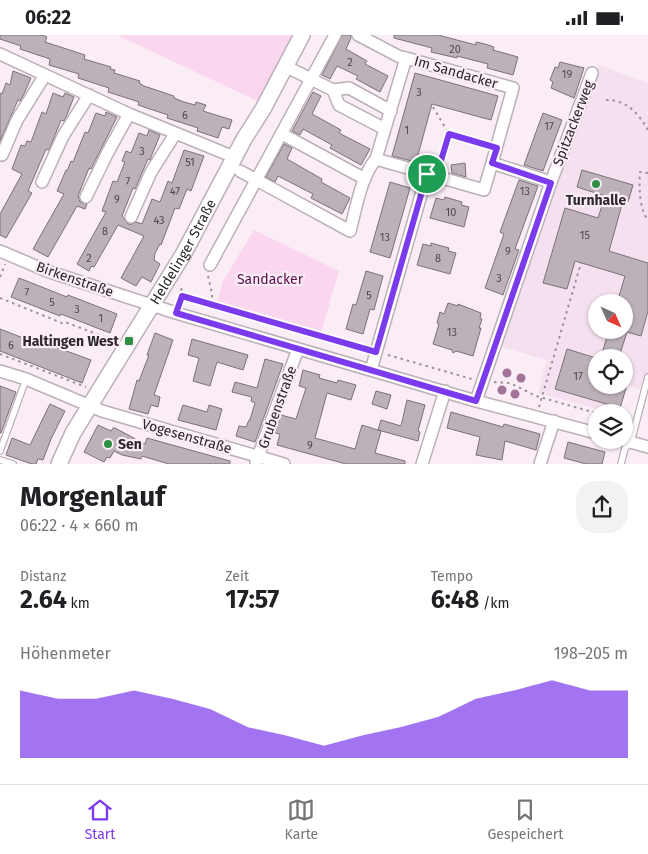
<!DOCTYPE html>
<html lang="de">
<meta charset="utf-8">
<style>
body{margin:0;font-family:"Fira Sans",sans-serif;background:#f2f2f2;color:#202124;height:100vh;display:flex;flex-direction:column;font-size:19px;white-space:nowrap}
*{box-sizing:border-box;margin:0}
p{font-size:16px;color:#757577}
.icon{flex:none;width:28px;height:28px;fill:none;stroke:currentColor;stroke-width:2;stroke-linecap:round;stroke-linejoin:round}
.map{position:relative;height:429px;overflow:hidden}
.sheet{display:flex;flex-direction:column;background:#fff;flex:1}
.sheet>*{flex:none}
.needle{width:32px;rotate:135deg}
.controls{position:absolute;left:588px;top:259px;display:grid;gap:10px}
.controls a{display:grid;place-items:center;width:45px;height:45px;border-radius:50%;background:#fff;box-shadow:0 1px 4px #0004;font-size:25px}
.pin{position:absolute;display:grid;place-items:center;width:42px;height:42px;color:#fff;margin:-21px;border:2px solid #fff;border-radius:50%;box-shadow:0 1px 5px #0007}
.round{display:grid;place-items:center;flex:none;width:52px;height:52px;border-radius:20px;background:#f2f2f2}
.summary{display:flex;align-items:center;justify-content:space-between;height:85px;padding:0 20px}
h1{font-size:28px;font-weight:700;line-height:38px}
.metrics{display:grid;grid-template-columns:repeat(3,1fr);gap:8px;height:85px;padding:5px 20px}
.metrics div{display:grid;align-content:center}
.metrics b{font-size:25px;font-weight:700}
.metrics small{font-size:14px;font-weight:400}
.metrics p{font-size:14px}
.chart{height:140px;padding:10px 20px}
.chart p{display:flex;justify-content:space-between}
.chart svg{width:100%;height:90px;margin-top:5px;fill:#7c3aed;opacity:.7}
.status{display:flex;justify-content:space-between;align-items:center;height:35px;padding:0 25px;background:#fff;direction:ltr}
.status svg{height:14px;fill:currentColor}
.tabs{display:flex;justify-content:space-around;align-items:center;height:70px;border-top:1px solid #e0e0e0;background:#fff;font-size:14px;color:#757577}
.tabs a{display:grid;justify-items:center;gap:2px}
.tabs .current{color:#7c3aed}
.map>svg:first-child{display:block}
</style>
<div class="status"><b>06:22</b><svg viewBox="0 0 49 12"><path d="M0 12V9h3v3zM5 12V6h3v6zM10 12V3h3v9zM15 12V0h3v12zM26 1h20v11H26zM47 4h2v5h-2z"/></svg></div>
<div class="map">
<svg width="648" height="429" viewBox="0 0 648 429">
<rect width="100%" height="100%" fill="#faedf6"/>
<path fill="#f4e0ee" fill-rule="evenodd" d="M599,30l49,18v308l-21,-6 -8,28 -10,-1 -71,-19 9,-33 -49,-14zM596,268h28v27h-28zM596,322h28v28h-28z"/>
<path fill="#fbd6ef" d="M117,0h178l-35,67z
M254,195l85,41 -18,62 -104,-31 6,-21z"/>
<path fill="#bdb1b9" stroke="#7c7178" d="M0,0h42l5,2 -2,5 40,13 -1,4 27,8 -1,2 5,1 -1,3 26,8 -1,2 5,3 30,10v2l10,4 11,3 1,-3 10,3 -3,6 29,9 -3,9 -7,-2 -4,11 -21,-7 1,-3 -31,-10 1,-3 -30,-10 1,-3 -31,-10 1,-4 -31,-10 1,-4 -30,-9 1,-6 -30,-10 1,-3 -21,-7z
M342,0h9v3l-5,11 21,12 -2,3 23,12 -8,16 -24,-13 2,-3 -21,-10 -7,13 -8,-4z
M394,0h44l38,10v-3l9,2 9,3 -1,3 25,7 -5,18 -26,-7 1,-4 -31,-8v2l-26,-6 1,-4 -38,-10z
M560,27l24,6 -10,30 -23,-10 2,-6 -3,-2 5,-13 3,1z
M13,36l18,7 -7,16 -4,7 -2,-1 -18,41v-48l2,1 4,-11 4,2z
M415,38l83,23 -7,24 -59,-16 -16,58 -24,-6z
M313,57l8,4 -9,18 29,16 -2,3 31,16 -9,16 -31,-17 2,-3 -29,-16 -3,6 -8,-4z
M53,58l10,4 2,-4 9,4 -8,20 -2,4 -3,-1 -12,30 -3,-1 -18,42 4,2 -26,45 -6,-3v-21l22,-40 -10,-5 9,-24 4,1 2,-5 4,1 11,-30 4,2z
M106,77l11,5 -26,52 -2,-1 -11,28 2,6 7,2 -2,5 -8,-3 -29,51 -15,-8 31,-55 -7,-3 9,-21 1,1 4,-10 2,1 12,-30 3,1 8,-20 9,3z
M543,78l19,7 -19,51 -19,-6z
M149,95l11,5 -9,22 -1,3 -2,-1 -13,30 -2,-1 -11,28 6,8h4l4,-2 6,2 10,-25 8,3 8,-21 4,2 12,-33 20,6 -13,35 -4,-2 -8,20 -4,-1 -14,37 -1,-1 -5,9 -1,7 6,4 -9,18 -9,-5 -6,9 -15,-8 23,-42 -26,-11 -24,42 -3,-1 -2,5 -12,-7 29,-52 -4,-1 11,-30 4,1 8,-20 -3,-1 4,-10 5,2 8,-20 8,3z
M284,109l8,4 -5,11 35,20 -1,3 29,16 -8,16 -31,-16 2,-4 -35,-18 -3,6 -9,-5z
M465,128l1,14 -14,-4 -1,-8z
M582,135l51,15 -5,17 -5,-1 -14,50 39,12v48l-7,25 -14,-4 -8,25h-18l8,-27h15v-27h-7l8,-27 -50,-15 -8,28 -24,-6 22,-75 33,10 7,-22 -28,-9z
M519,145l19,6 -23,63 4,1 -16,45 -18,-7 19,-54 -4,-2z
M390,147l20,6 -20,70 -20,-6z
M445,162l17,5 -1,3 8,2 -5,20 -34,-9 6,-20 8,2z
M431,208l18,5 -1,3 8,2 -6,21 -33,-9 6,-21 8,2z
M366,236l17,5 -9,34 -4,-1 -7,25 -17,-5 7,-25 3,1z
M19,243l48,19 1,-2 49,19 -7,19 -49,-19 -1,2 -49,-19z
M448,268l10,3v-2l23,9 -1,5 2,1 -3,9h2l-8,28 -17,-5 -3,2 -1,-3 -19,-6 6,-20 -2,-1 3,-11 4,2z
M0,294l49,19 1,-3 41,15 -9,23 -82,-32z
M155,298l18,7 -19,55 6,2 -2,10 -7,-2 -3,9 -19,-5 8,-29 2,1 10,-26h-2z
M192,304l56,16 -5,15 -26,-8 -7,24 -17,-5 6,-23 -11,-3z
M567,314l29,9v27h31l-7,23 -65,-19z
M265,324l18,5 -28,78 -19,-6 3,-10 7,1 3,-7h1l5,-17 -4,-2 1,-4 -20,-5 3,-10 22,6z
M303,335l17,5 -1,3 18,5 1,-3 18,5 -5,15 -24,-7 -12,45 40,11 7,-24 19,6 -6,22 30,8v3h-59l-69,-19 3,-11 -5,-1 6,-18 15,4 10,-31 -7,-2z
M0,351l16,6 -15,41h-1z
M376,356l15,4 -4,14 -15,-5z
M407,365l18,5 -7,26 2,1 -2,9 -40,-11 3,-10 20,6z
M50,369l15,7 -14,28 -8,21 -5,-1 -2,5h-4l-26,-9 6,-17 18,7z
M183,370l24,7 2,-7 13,4 -6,21 -38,-10z
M451,377l52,15 1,-3 36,10 -4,16 -31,-9 -3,19 -26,-5 4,-18 -33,-9z
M98,390l13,6 2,-3h2l30,16 2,-6 83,23v3h-61l-27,-8 -1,3 -19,-4 -8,-4 -4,7 -3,-1 -3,5 -20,-10z
M568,407l37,10 -3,12h-16l-22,-6z"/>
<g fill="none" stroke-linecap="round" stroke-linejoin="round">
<g stroke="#bcb0b8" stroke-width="8">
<path id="lane" d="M0,416l26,-72
M0,425l13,4
M621,429l4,-16 6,-6 17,-65"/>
</g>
<g stroke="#bcb0b8" stroke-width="14">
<path id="street" d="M358,0l42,22 6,1
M0,19l129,60 105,43
M285,31l48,24 16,-2 42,23
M333,55l6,15 46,24
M282,99l83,45
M2,120l15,-35 28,-45
M492,128l-8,27 -108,-31 30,-101 107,30 -21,75 59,19
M240,136l110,60c6,-22 11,-55 26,-72
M42,147l21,-46 26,-41
M86,162l22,-45 21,-38
M131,182l20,-45 24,-38
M0,216l47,20 129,42 300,88 120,32
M210,230l125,-230
M371,335l56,-196
M0,336l26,8 76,32 182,53
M476,366l75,-219 41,-109
M623,405l25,7
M256,427l42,-113
M422,429l23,-73
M540,429l14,-43"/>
</g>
<g stroke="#bcb0b8" stroke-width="18">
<g id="secondary">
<path id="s1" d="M59,429l14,-31 111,-180 60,-114 19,-30 39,-74"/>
</g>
</g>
<path stroke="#9a9298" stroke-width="2" stroke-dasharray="2.5 4" stroke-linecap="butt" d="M606,65c20,-1 33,14 42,30
M433,72l16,27 36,10
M440,130l9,-31
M648,138l-8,-1c-1,14 -1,37 8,48
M208,241l4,17v12
M0,242l5,-13
M182,261l184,53
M0,263l62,25 3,-1 50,19
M179,268l3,-7 -1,-11
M0,319l86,33
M388,320l84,24
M494,347l16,1 26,13 60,17
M539,372l42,-144"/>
<use href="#lane" stroke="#fff" stroke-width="5.5"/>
<use href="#street" stroke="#fff" stroke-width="11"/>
<use href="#secondary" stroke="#fff" stroke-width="15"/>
</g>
<g fill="#a17398">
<circle cx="507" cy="338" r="4.5"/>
<circle cx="521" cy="343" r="4.5"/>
<circle cx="502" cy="355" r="4.5"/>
<circle cx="515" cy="359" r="4.5"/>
</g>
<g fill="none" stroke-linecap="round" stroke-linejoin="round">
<g stroke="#fff" stroke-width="10">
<path id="route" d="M449,99l48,14 -5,15 59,20 -75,218 -300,-88 6,-17 194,56 51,-178 9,3z"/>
</g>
<use href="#route" stroke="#7c3aed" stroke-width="6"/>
</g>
<g fill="#2e8e41" stroke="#faedf6" stroke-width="2">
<circle cx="596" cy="149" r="5"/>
<rect x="124" y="301" width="10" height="10" rx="2.5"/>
<circle cx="108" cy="409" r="5"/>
</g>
<g text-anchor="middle" stroke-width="4.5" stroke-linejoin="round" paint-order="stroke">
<g font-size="11" fill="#504a4e">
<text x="455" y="18">20</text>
<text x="350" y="31">2</text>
<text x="567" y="43">19</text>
<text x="419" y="61">3</text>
<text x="185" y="84">6</text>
<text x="549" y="95">17</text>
<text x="407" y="99">1</text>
<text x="142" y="120">3</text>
<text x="190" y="131">51</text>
<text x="128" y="150">7</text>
<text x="175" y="160">47</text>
<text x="525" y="160">13</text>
<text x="117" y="168">9</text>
<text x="451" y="181">10</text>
<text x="159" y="189">43</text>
<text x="105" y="200">8</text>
<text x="585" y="204">15</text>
<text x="385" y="206">13</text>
<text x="508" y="220">9</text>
<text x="89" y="227">2</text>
<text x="438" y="227">8</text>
<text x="499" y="247">3</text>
<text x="27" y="261">7</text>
<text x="369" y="264">5</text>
<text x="52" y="271">5</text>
<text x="77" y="278">3</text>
<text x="101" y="287">1</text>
<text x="452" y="301">13</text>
<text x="11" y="314">6</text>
<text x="578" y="345">17</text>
<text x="310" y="414">9</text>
</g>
<g font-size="14" fill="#2c282b" stroke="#faedf6">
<text transform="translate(456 37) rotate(16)" y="5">Im Sandacker</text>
<text transform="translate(573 88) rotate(-69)" y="5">Spitzackerweg</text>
<text dy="5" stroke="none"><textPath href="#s1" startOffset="246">Heldelinger Straße</textPath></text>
<text transform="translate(75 244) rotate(19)" y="5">Birkenstraße</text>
<text transform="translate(277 372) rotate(-70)" y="5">Grubenstraße</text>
<text transform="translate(187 401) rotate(16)" y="5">Vogesenstraße</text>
</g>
<g font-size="14" font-weight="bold" fill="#2c282b" stroke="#faedf6">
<text x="596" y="170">Turnhalle</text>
<text x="119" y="311" text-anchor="end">Haltingen West</text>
<text x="118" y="414" text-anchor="start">Sen</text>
</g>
<g font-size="14" fill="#590f4b" stroke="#faedf6">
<text x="270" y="249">Sandacker</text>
</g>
</g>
</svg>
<div class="controls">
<a><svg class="needle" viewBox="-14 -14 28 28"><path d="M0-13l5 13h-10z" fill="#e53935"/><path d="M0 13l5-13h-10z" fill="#757577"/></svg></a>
<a><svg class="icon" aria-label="locate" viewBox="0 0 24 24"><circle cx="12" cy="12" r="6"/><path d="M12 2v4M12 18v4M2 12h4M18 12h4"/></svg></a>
<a><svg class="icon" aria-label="layers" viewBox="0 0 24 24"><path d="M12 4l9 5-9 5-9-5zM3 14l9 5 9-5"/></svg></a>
</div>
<div class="pin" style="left:427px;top:139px;background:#1e9e55"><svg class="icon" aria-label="arrive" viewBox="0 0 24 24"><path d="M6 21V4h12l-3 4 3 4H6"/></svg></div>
</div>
<section class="sheet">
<div class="summary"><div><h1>Morgenlauf</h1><p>06:22 · 4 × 660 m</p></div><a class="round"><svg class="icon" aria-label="share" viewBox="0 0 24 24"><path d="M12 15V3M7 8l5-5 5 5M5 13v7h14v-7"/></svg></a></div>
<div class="metrics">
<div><p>Distanz</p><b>2.64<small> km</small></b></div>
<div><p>Zeit</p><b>17:57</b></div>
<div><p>Tempo</p><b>6:48<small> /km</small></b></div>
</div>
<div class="chart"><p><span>Höhenmeter</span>198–205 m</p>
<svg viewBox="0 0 160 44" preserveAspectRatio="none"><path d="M0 44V11L10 15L20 15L30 11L40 15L50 20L60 29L70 33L80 38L90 33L100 29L110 24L120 15L130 11L140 6L150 11L160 11V44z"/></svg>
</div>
</section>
<nav class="tabs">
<a class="current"><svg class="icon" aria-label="home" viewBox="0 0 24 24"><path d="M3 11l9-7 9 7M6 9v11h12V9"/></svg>Start</a>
<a><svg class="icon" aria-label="map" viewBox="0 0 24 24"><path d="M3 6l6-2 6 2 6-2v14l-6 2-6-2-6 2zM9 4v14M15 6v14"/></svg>Karte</a>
<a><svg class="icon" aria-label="saved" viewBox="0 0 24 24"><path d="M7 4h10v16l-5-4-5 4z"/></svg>Gespeichert</a>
</nav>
